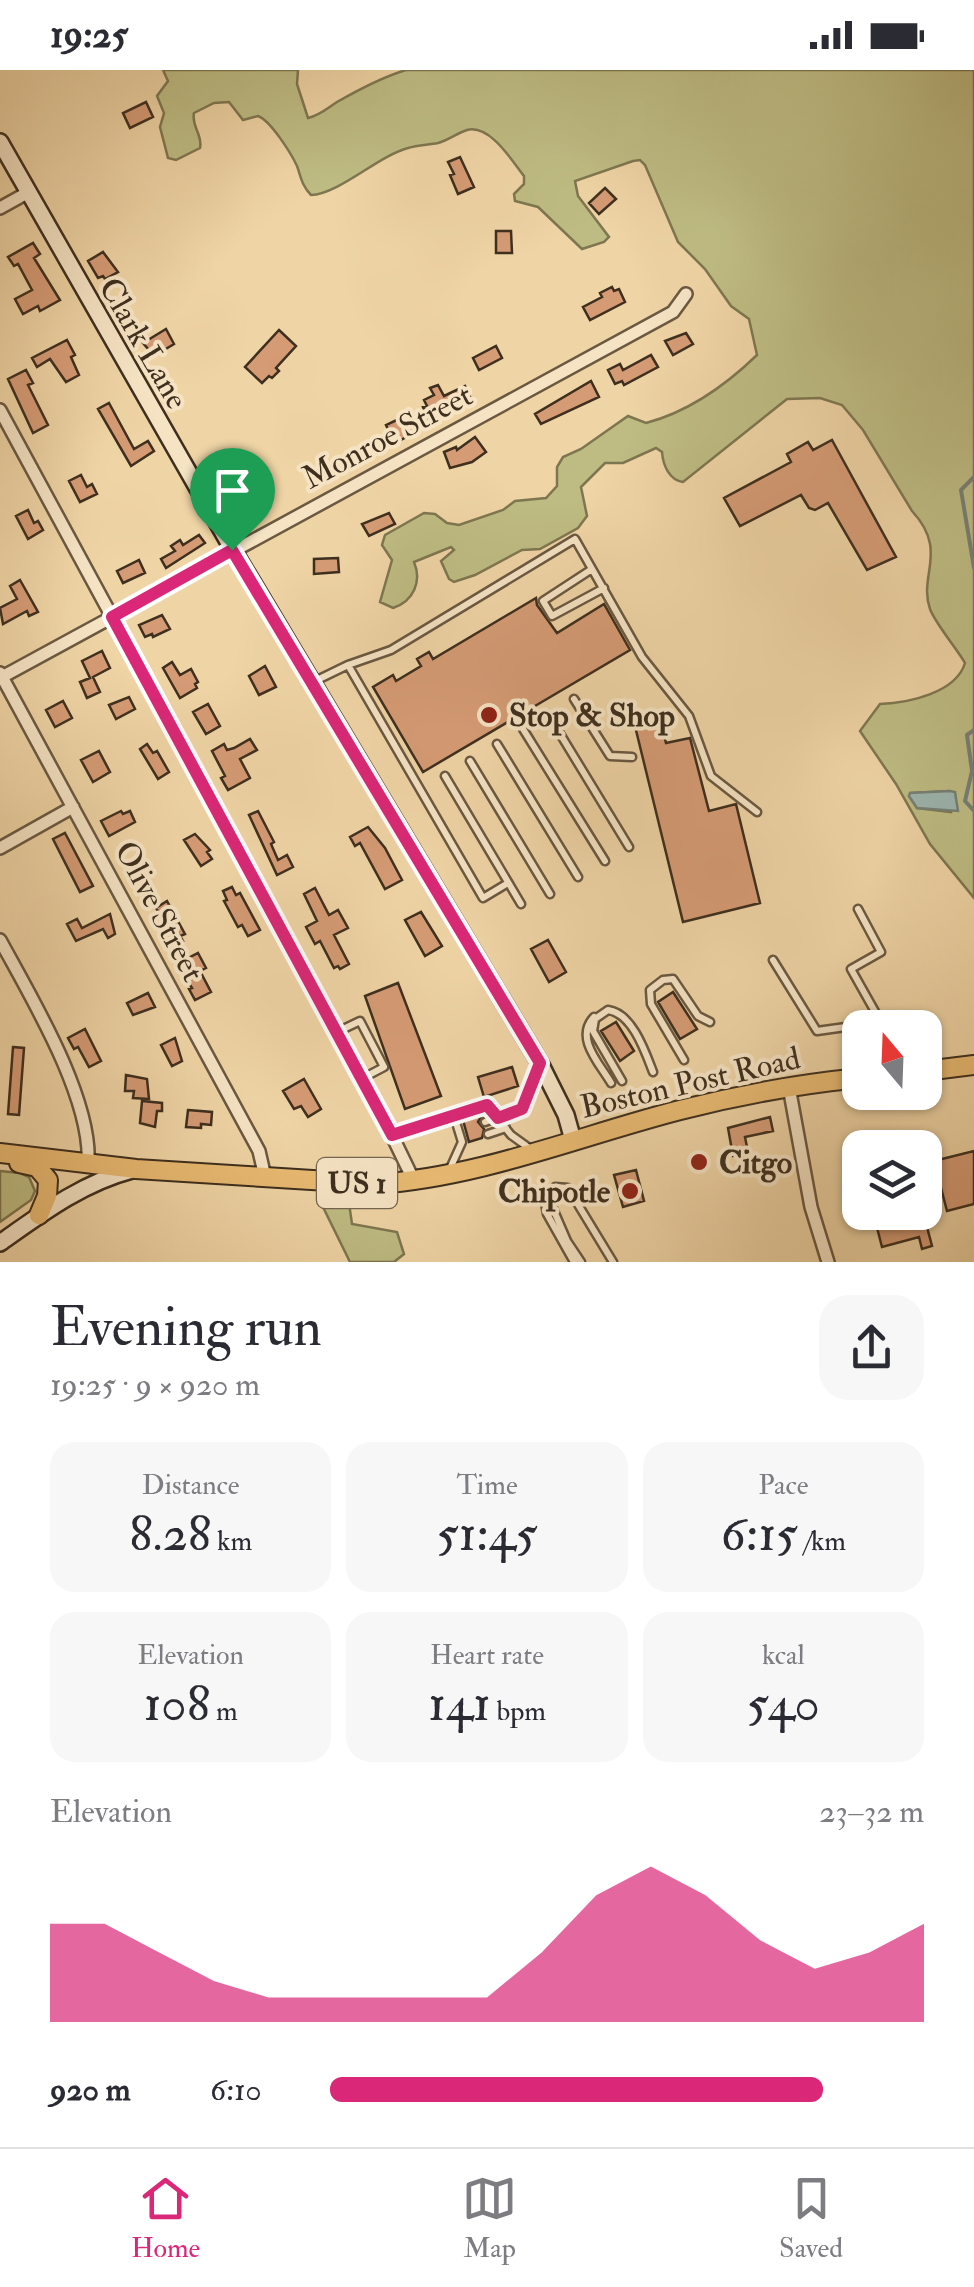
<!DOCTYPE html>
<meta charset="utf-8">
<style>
body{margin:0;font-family:"IM FELL Double Pica",serif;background:#f7f7f7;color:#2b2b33;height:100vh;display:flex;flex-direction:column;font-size:38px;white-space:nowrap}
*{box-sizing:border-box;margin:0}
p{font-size:32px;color:#7c7c81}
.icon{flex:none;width:55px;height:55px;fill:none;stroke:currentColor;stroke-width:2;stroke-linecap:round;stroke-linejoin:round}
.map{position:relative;height:1192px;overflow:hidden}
.sheet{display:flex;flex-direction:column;background:#fff;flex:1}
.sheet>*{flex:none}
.needle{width:65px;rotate:341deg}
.fabs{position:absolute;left:842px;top:940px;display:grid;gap:20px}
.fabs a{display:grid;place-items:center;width:100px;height:100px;border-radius:20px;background:#fff;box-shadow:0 2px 8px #0004;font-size:50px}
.pin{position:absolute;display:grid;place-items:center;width:85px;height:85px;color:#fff;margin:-102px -42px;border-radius:50% 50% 50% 0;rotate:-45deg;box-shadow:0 0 10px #0007}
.pin .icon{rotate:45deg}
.round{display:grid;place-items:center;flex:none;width:105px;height:105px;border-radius:30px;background:#f7f7f7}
.overview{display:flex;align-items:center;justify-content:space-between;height:170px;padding:0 50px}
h1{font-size:55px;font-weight:600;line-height:75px}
.stats{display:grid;grid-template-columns:repeat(3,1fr);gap:15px;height:170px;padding:10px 50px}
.stats div{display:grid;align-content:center;border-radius:25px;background:#f7f7f7;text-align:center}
.stats b{font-size:50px;font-weight:600}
.stats small{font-size:28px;font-weight:400}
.stats p{font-size:28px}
.chart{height:280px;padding:20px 50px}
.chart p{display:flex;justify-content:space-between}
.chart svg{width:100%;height:180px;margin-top:10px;fill:#db2777;opacity:.7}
ul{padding:0 50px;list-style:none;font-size:32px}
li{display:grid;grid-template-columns:160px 120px 1fr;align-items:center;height:75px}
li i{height:25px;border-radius:12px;background:#db2777}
.status{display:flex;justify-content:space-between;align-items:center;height:70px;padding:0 50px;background:#fff;direction:ltr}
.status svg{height:28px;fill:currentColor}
.tabs{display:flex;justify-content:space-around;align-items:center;height:140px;border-top:2px solid #e1e1e2;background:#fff;font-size:28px;color:#7c7c81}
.tabs a{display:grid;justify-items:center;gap:5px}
.tabs .on{color:#db2777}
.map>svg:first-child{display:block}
</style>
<div class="status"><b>19:25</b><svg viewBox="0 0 49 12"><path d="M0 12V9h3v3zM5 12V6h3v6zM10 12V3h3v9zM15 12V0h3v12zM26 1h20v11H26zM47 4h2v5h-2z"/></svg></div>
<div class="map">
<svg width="974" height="1192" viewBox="0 0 974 1192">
<rect width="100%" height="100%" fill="#efd4a5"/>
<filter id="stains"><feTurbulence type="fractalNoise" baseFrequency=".002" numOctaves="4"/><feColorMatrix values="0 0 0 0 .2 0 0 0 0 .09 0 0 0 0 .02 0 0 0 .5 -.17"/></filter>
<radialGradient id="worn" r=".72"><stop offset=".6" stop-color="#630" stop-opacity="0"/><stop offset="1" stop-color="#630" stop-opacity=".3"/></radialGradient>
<path fill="#bebc83" stroke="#7e7650" stroke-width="2.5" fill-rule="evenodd" d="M163,0h135l-1,14 11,34c12,-3 18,-9 29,-16 21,-12 45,-25 69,-32h568v828l-44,-54 -34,-60 -36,-53 20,-27c28,-1 76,-11 85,-41 -8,-14 -30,-40 -35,-54 -12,-34 19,-58 -18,-98l-49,-81 -21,-25 -22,-7 -33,1 -104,83c-14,-2 -20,-17 -21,-30l-6,-4 -33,15h-18l-24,24 6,29 -9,12 -38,21 -18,1 -47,25 -21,7 -5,-3 -8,-18 13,-11 -3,-3 -37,15c8,19 0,39 -21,46l-13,-6 12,-42 -10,-15 3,-10 39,-22 11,1 12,9 12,2 44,-15 12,-9 31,-3 11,-12v-19l6,-10 18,-8 47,-33 18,7c42,-11 80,-38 111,-68l-8,-36 -18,-13 -26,-37 -27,-27 -33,-77 -5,-5 -7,1 -58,20 3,15 31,41 -5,5 -22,7 -44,-42 -23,-6 -1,-7 10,-10v-8c-12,-15 -34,-52 -57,-46 -10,3 -18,10 -29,13 -10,2 -20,2 -30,5 -30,8 -69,46 -97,47 -9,-9 -10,-18 -14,-29 -6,-13 -27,-46 -39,-50l-15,4 -14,-18 -15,1 -20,10c-3,13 9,22 6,35l-24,12 -8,-2 -8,-31 4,-14 -7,-17 11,-15zM949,721l2,21 -34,-4 -8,-12 2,-3z
M0,1101l20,2 9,4 6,14 -4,9 -31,22z
M321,1133h28l3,21 45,8 7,22 -10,8h-44z"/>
<path fill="#9cb6b0" stroke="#768076" stroke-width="2.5" d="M950,721l5,1 3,19 -41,-3 -8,-12 1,-3z"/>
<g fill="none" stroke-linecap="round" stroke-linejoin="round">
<path stroke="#768076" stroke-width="4" d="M974,407l-13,13 13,78
M974,660l-7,5 5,36 -7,30 9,10"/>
</g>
<path fill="#d59b75" stroke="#3e2f1e" stroke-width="2.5" d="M146,32l7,15 -23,11 -7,-15z
M460,87l14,30 -16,7 -8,-19 4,-1 -6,-12z
M605,118l11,11 -17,15 -10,-11z
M496,161h15l1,22h-16z
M33,173l7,11 -6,4 26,42 -20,11 -2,-5 -15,8 -8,-15 17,-9 -14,-26 -4,2 -6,-9z
M103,182l15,20 -13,7 -2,-3 -5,2 -10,-17z
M612,217l2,4 5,-2 6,13 -35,18 -7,-13 19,-10 -2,-4z
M166,259l8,15 -20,12 -11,-13z
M279,260l17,16 -20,22 3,3 -7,7 -3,-2 -7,7 -17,-16z
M686,263l7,11 -20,11 -8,-14z
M67,270l8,15 -4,2 8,18 -13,7 -16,-23 -13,8 -5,-9z
M496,276l6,12 -23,12 -6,-12z
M651,285l7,12 -34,18 -2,-4 -7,3 -7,-14 12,-6 3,6z
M26,300l7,13 -5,2 20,40 -15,8 -25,-54z
M591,311l8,16 -58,27 -6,-10z
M438,315l6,11 21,-10 5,11 -41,23 -6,-13 4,-1 -3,-6 10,-5 -4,-7z
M109,333l25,46 14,-8 6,10 -23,15 -33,-57z
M403,347l9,17 -17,9 -9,-18z
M475,367l11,15 -14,10 -22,6 -6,-16 12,-5 1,3z
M832,370l64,117 -29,13 -39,-67 -13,7 -6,-2 -8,-13 -61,31 -16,-28 67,-36 -4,-8 21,-12 5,8z
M81,405l6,12 5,-3 5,10 -17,8 -11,-21z
M28,440l6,13 4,-2 5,9 -15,9 -12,-23z
M389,443l6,11 -26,12 -7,-12z
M199,465l6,8 -39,25 -5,-9 14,-8 -4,-5 9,-6 3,5z
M338,488l1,14 -25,2v-15z
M139,490l6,13 -22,10 -6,-12z
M20,510l18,32 -9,4 -2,-5 -24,13 -3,-16 17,-9 -7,-13z
M536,528l1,7 20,28 47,-29 26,46 -207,122 -50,-85 20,-12 3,6 25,-15 -4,-7 12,-7 4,7z
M162,545l8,14 -17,8 -1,-3 -7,3 -6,-12z
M102,581l8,17 -17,9 7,15 -13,6 -7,-16 10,-4 -8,-17z
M172,592l8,13 11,-6 7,13 -3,2 2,4 -17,10 -17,-30z
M265,596l11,21 -17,8 -10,-19z
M129,627l6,12 -19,10 -7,-14z
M63,631l9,17 -17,9 -9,-17z
M208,634l12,22 -14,8 -13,-22z
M658,642l8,31 24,-5 19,73 27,-7 24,99 -77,19 -50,-204z
M250,669l7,11 -17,9 10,19 -22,12 -7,-12 4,-2 -13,-25 12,-7 3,6 7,-2z
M147,674l6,9 4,-2 12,21 -11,7 -18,-30z
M99,681l11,21 -17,10 -12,-22z
M121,741l2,3 7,-3 5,11 -26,14 -8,-15z
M258,741l16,31 -3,2 7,16 9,-5 6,12 -16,8 -28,-60z
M368,757l17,21 17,32 -17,9 -25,-46 -5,3 -5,-9z
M65,763l28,53 -13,6 -27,-53z
M195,764l15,16 -3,2 5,7 -11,7 -17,-26z
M232,817l4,8 4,-2 20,37 -12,6 -6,-11 -4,2 -14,-26 3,-1 -4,-9z
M315,818l14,27 9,-5 10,18 -14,7 15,29 -9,5 -2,-3 -4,2 -14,-27 -5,3 -9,-17 11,-6 -13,-27z
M167,831l18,33 -5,2 3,5 -11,6 -6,-11 4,-5 -14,-23z
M421,842l21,34 -17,10 -20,-36z
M110,844l5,20 -7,4 -5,-9 -27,12 -9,-17 10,-5 5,9z
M548,870l18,32 -17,10 -18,-33z
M198,883l8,15 -6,3 11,21 -16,8 -6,-11 3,-1 -15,-24z
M398,913l43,113 -36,13 -40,-113z
M673,922l24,37 -17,10 -22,-37z
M148,923l7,14 -22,8 -6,-12z
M616,952l18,29 -14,10 -19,-30z
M85,959l16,32 -12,6 -11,-20 -4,2 -6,-11z
M175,968l7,23 -10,5 -11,-21z
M13,977l11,1 -5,67 -11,-1z
M512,997l6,19 -34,11 -6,-20z
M126,1005l21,4 2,20 -16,-1 1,-7h-9z
M304,1009l17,30 -13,8 -7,-11 -7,3 -11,-18z
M142,1031l20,2v8h-5l-2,16 -15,-4z
M188,1040l24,2 -1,13 -10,-1v4l-15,-1z
M483,1044l-5,8 6,7 -2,9 -13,4 -6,-22z
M770,1047l3,14 -28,6 3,15 -15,4 -5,-28z
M974,1081v53l-27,7 -13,-50z
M636,1100l8,31 -21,6 -9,-32z
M873,1142h50l9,34 -10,3 -3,-12 -37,10z"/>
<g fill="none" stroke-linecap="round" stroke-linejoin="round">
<g stroke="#6a5840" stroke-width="11">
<path id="service" d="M592,499l-49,32 9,15 52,-28
M313,612l35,-17
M574,629l36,57 22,1
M548,644l81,133
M523,659l82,132
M497,674l81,133
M470,691l80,133
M445,706l76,128
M508,813l-25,15 -135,-233 43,-15 184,-111 67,118 47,59 22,60 46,36
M773,890l44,71 50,-7 11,-7 -27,-48 30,-17 -23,-43
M594,947c-20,21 6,47 17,66
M337,962l23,-11 24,46 -21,11
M684,990l-33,-56 -1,-14 13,-10 10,-1 25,37 12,6
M622,1011l-29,-50 2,-12 13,-9c24,3 37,41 45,62
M485,1052l36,-13 18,-45
M488,1064l18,-6
M393,1065l61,-19
M448,1103l14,-31 -8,-26 33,-11 24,30 18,13
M570,1120l-10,2 -9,12 16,37 14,21
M574,1192l-27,-48 -2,-11 10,-16 13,1 45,74"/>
</g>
<g stroke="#6a5840" stroke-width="16">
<path id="minor" d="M0,138l27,-15
M0,340l385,711 29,60
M0,603l259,478 6,26
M2,607l671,-365 13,-18
M0,778l73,-41
M0,870c31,57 92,158 88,223
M789,1017l22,120 17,55"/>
</g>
<g stroke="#3e2f1e" stroke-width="20">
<path id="secondary" d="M0,72l233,408 307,513 26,52 7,25
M0,1173c41,-29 82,-60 132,-73"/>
</g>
<g stroke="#3e2f1e" stroke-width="22">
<path id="primary" d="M925,1001l49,-6
M0,1083l136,16 240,15c105,-7 203,-48 304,-74 59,-15 119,-26 180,-32
M19,1093l18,4 11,13 -1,16 -8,19"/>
</g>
<use href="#service" stroke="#f5e3c4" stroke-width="6"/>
<use href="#minor" stroke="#f5e3c4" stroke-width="11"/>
<use href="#secondary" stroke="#f5e3c4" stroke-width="15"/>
<use href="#primary" stroke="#e8ba72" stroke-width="18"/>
</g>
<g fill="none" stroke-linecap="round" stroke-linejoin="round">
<g stroke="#fff" stroke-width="20">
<path id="route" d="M232,480l308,513 -18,46 -24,9 -11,-13 -95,30 -280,-518z"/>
</g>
<use href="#route" stroke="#db2777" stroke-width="12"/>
</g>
<g fill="#8f2418" stroke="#f5e3c4" stroke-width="4">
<circle cx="489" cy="645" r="10"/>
<circle cx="699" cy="1092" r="10"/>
<circle cx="630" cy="1121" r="10"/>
</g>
<g text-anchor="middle" stroke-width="8" stroke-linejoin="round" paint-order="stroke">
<rect fill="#f5e3c4" stroke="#756550" stroke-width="2.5" x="317" y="1088" width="80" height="50" rx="8"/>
<g font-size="30" font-weight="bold" fill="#3e2f1e">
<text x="357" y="1123">US 1</text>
</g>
<g font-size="32" fill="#3e2f1e" stroke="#f5e3c4">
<text transform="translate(144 273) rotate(60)" y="11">Clark Lane</text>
<text transform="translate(387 366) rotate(-28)" y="11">Monroe Street</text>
<text transform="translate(160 841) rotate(62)" y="11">Olive Street</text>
<text transform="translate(690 1012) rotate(-13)" y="11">Boston Post Road</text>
</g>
<g font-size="32" font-weight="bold" fill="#3e2f1e" stroke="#f5e3c4" text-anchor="start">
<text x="509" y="656">Stop &amp; Shop</text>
<text x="719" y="1103">Citgo</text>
<text x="610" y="1132" text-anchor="end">Chipotle</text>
</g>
</g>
<rect width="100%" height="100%" filter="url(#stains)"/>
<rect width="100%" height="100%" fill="url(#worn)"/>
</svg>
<div class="fabs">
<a><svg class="needle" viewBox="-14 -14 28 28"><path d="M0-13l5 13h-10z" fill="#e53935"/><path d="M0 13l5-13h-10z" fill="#7c7c81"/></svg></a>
<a><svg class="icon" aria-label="layers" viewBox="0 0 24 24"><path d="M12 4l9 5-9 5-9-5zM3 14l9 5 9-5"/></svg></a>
</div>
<div class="pin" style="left:232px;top:480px;background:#1e9e55"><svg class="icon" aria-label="arrive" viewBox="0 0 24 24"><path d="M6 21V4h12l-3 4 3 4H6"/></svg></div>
</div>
<section class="sheet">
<div class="overview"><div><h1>Evening run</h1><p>19:25 · 9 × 920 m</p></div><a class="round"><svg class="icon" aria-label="share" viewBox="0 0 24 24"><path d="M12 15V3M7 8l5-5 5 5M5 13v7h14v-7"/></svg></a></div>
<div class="stats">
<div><p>Distance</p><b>8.28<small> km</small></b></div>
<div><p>Time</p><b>51:45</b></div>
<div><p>Pace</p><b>6:15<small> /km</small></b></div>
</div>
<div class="stats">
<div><p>Elevation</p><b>108<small> m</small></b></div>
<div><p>Heart rate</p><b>141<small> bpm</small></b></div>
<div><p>kcal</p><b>540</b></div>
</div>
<div class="chart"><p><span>Elevation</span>23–32 m</p>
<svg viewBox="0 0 160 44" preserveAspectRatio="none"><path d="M0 44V20L10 20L20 27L30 34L40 38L50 38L60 38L70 38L80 38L90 27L100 13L110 6L120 13L130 24L140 31L150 27L160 20V44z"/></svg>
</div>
<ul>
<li><b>920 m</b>6:10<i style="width:83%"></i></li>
</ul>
</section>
<nav class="tabs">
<a class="on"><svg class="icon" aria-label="home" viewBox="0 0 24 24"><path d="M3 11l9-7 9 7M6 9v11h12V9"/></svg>Home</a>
<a><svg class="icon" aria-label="map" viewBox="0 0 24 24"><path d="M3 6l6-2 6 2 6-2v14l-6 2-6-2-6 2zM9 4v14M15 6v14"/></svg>Map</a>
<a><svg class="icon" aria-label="saved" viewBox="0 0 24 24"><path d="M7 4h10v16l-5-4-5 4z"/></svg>Saved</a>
</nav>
